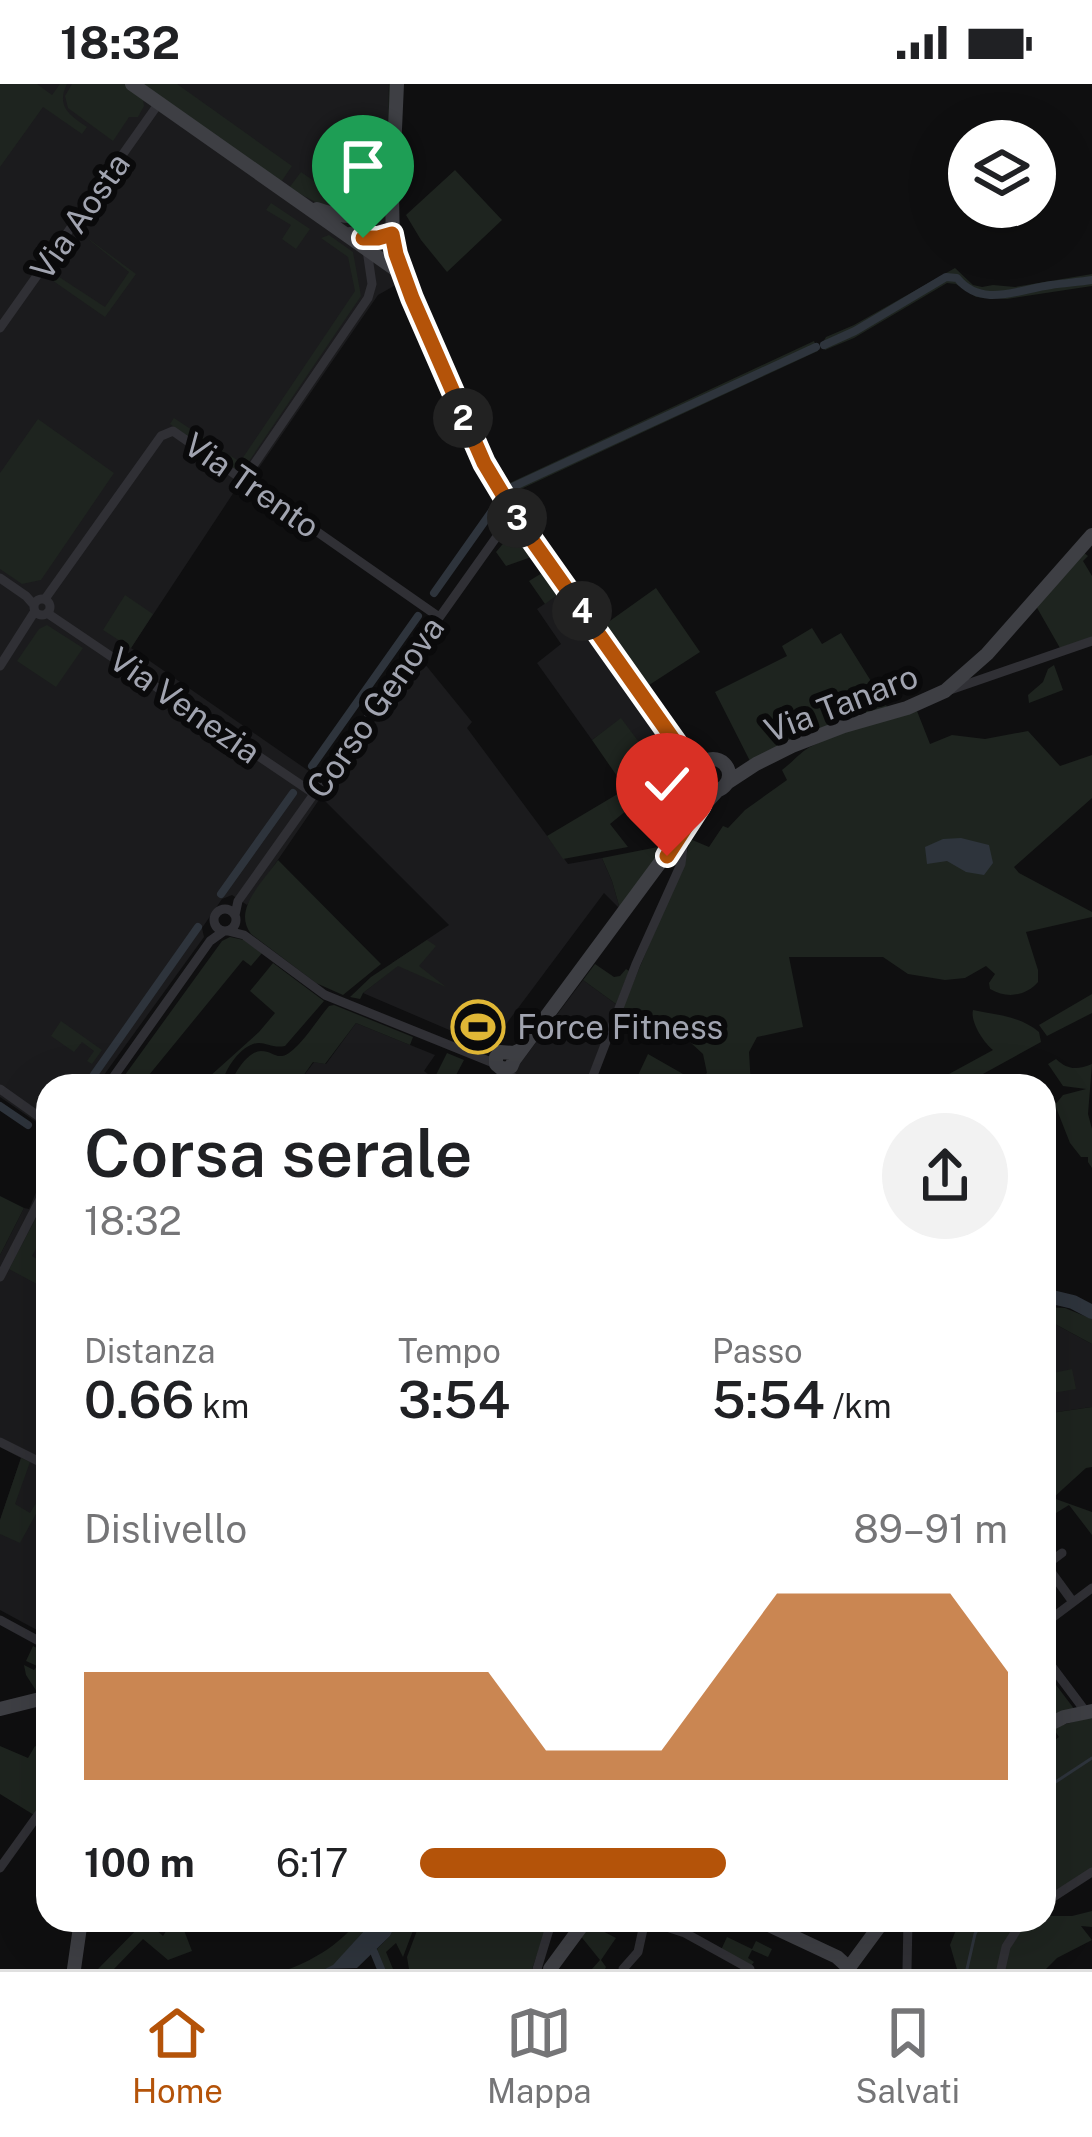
<!DOCTYPE html>
<html lang="it">
<meta charset="utf-8">
<style>
body{margin:0;font-family:"Public Sans",sans-serif;background:#f2f2f2;color:#202124;height:100vh;display:flex;flex-direction:column;font-size:45px;white-space:nowrap}
*{box-sizing:border-box;margin:0}
p{font-size:39px;color:#757577}
.icon{flex:none;width:66px;height:66px;fill:none;stroke:currentColor;stroke-width:2;stroke-linecap:round;stroke-linejoin:round}
.map{position:relative;flex:1;overflow:hidden}
.details{position:absolute;left:36px;top:990px;width:1020px;height:858px;display:flex;flex-direction:column;background:#fff;border-radius:36px;box-shadow:0 12px 48px #0002}
.details>*{flex:none}
.tools{position:absolute;left:948px;top:36px;display:grid;gap:24px}
.tools a{display:grid;place-items:center;width:108px;height:108px;border-radius:50%;background:#fff;box-shadow:0 12px 48px #0002;font-size:60px}
.pin{position:absolute;display:grid;place-items:center;width:102px;height:102px;color:#fff;margin:-123px -51px;border-radius:50% 50% 50% 0;rotate:-45deg;box-shadow:0 0 12px #0007}
.pin .icon{rotate:45deg}
.km{position:absolute;width:60px;height:60px;margin:-30px;border-radius:50%;background:#222;color:#fff;font-size:33px;line-height:60px;text-align:center}
.round{display:grid;place-items:center;flex:none;width:126px;height:126px;border-radius:63px;background:#f2f2f2}
.headline{display:flex;align-items:center;justify-content:space-between;height:204px;padding:0 48px}
h1{font-size:66px;font-weight:600;line-height:90px}
.metrics{display:grid;grid-template-columns:repeat(3,1fr);gap:18px;height:204px;padding:12px 48px}
.metrics div{display:grid;align-content:center}
.metrics b{font-size:51px;font-weight:600}
.metrics small{font-size:33px;font-weight:400}
.metrics p{font-size:33px}
.chart{height:336px;padding:24px 48px}
.chart p{display:flex;justify-content:space-between}
.chart svg{width:100%;height:216px;margin-top:12px;fill:#b45309;opacity:.7}
ul{padding:0 48px;list-style:none;font-size:39px}
li{display:grid;grid-template-columns:192px 144px 1fr;align-items:center;height:90px}
li i{height:30px;border-radius:15px;background:#b45309}
.status{display:flex;justify-content:space-between;align-items:center;height:84px;padding:0 60px;background:#fff;direction:ltr}
.status svg{height:33px;fill:currentColor}
.menu{display:flex;justify-content:space-around;align-items:center;height:168px;border-top:3px solid #e0e0e0;background:#fff;font-size:33px;color:#757577}
.menu a{display:grid;justify-items:center;gap:6px}
.menu .on{color:#b45309}
.map>svg:first-child{display:block}
</style>
<div class="status"><b>18:32</b><svg viewBox="0 0 49 12"><path d="M0 12V9h3v3zM5 12V6h3v6zM10 12V3h3v9zM15 12V0h3v12zM26 1h20v11H26zM47 4h2v5h-2z"/></svg></div>
<div class="map">
<svg width="1092" height="1885" viewBox="0 0 1092 1885">
<rect width="100%" height="100%" fill="#0f0f10"/>
<path fill="#1b1b1d" d="M0,0h389l-2,69 14,129 -23,13 -135,196 -9,1 -103,156 198,137 91,-127 52,64 -5,6 101,136 34,-6 10,23 8,28 -16,-16 -115,154 -126,-54 34,-27 -5,-3 57,-38 -128,-128 -74,108 -15,-10 -10,4 -20,29 2,9 -108,149h-48v41l-3,1 -45,-31z
M562,508l104,147 -19,14 -26,-34 -29,21 -55,-77 24,-19 -24,-35z
M583,896l33,24 -31,82h-43l-29,-13z
M356,939l79,32 -11,16 20,15h-148l18,-24 12,2z
M47,1082h1v470l-48,-26v-90l21,-62 -21,-11v-192l24,-47 5,1z
M1044,1234l48,26v63l-48,7z"/>
<path fill="#1e241f" d="M0,0h37l15,11 8,-11h7c-11,22 2,31 20,43l-5,7 -39,-27 -43,60z
M72,0h53l18,15 1,7 -6,11h-9l-16,24 -45,-33 -3,-12z
M143,0h34l115,82 -11,16z
M389,0h4l-5,109 -22,19 -43,-6 -34,-18 12,-16 40,28 39,-25 1,-21 6,-1z
M455,86l47,50 -55,52 -26,-32 -15,-25z
M271,119l39,26 -14,20 -14,-10 9,-14 -25,-15z
M82,150l54,40 -31,43 -56,-39 4,-5 52,34 24,-35z
M329,151l24,17 8,44 -120,177 -71,-49 4,-6 66,44 115,-171 -7,-34 -27,-19z
M955,184l18,17 9,2 11,-2 22,2 77,-13v12l-85,13 -31,-2 -20,-13 -9,-1 -93,55 -29,12 -2,-8 3,-5 28,-12z
M814,257l4,10 -310,144 -5,-9z
M38,335l76,54 -73,107 -19,4 -22,-15v-96z
M514,451l11,3 12,17 -31,11 -10,-14 11,-13z
M1083,468l5,4 -5,5 9,15v61l-32,11 -24,-42z
M547,486l15,22 -17,12 -16,-23z
M656,504l44,64 -57,37 -43,-61z
M125,511l28,19 -22,34 -28,-18z
M47,541l36,23 -27,39 -39,-26 22,-32z
M812,544l10,16 19,-11 48,77 -139,51 -35,-69 72,-36 -5,-10z
M1054,581l9,25 -34,13 -1,-8 15,-13 5,-13z
M917,627l13,33 22,-9 33,4 43,-8 32,35 32,-11v43l-78,69 5,6 73,39v5l-66,15 12,38v12c-12,14 -31,17 -48,7l-1,-6 6,-9 -9,-8 -21,12 -20,2 -37,-6 -25,-17h-94l14,70 -46,10 -8,15 2,34h-118l15,-32 49,28 10,-9 -4,-19 -13,-12 -70,-28 66,-157 4,-18 19,8 14,-21 5,2 17,-18 42,-30 -5,-10c11,-8 19,-19 30,-24 33,-17 70,-23 105,-35z
M621,634l54,72 16,-15 5,17 -1,9 -30,-12 -4,6 -11,-8 -18,-23 -4,4 10,13 -11,8 14,20 -7,9 -7,-8 -17,14 18,23 -65,12 -16,-23 79,-47 -34,-49z
M668,761l-48,64 -8,-28 -10,-23z
M278,776l103,104 -38,31 -27,-12 -65,-49c-19,-25 12,-52 27,-74z
M230,853l14,3 18,13 -11,13 -8,-6 -103,126h-23l105,-145z
M427,856l9,6 -17,20 27,21 -48,-21 -35,27 -3,6 -10,-2 21,-20z
M273,879l51,38 -39,45c-14,3 -21,-6 -32,-2 -15,5 -30,28 -31,42h-23l60,-54 16,-19 -25,-22z
M595,880l19,13 6,-1 6,-7 3,2 -13,33 -33,-24z
M1092,910v19l-45,23 -8,-11z
M334,921l79,32 -3,8 -54,-22 -31,41 -12,-2 -17,24h-65c1,-11 17,-35 30,-35 12,0 16,10 28,2 15,-11 28,-33 40,-47z
M973,926c24,5 47,6 66,22l2,10 -80,44h-34l66,-36c-9,-7 -23,-28 -20,-40z
M61,937l41,29 -10,14 -5,-3 7,-10 -12,-9 -8,10 -23,-16z
M447,969l17,7 -9,17 13,9h-24l-10,-7z
M1056,975c12,11 21,11 36,5l-4,50 4,15v39l-4,-6v-5h-7l-11,-14 -15,-38 8,-10 23,-6 -23,-3 -15,-22z
M0,1112l24,12 -24,47z
M39,1128l9,7v8l-16,29 16,10v24l-39,-21z
M1044,1223l21,1 27,11v25l-48,-26z
M1072,1285l4,20 -29,5 -3,-19z
M1092,1323v60l-6,1 -33,30 39,14v23l-23,-30 -21,13 -4,-5v-99z
M21,1374l9,4 -15,42 15,9 14,-23 4,2 -28,51 -20,-9v-14z
M33,1562l15,8v35l-11,3 -11,-17 -2,-10 10,5 3,-4 -11,-5z
M1044,1585l31,41 -26,6 -5,-7z
M1092,1632v153l-48,30v-165l7,9 8,-6 -6,-9z
M0,1662l28,12 7,-12 13,7v40l-14,22 -34,-21z
M1092,1827v16l-11,-1 11,14 -35,18 -11,11h-41l2,-15 20,-34h17v-4h28z
M146,1836h14l-6,8 9,8 10,-16h7l12,31 -24,9 -25,-21 -29,30h-16z
M358,1836h16l-41,46 -8,3h-36c25,-9 54,-27 69,-49z
M398,1836h19l-14,37 -7,-14 -10,9 7,17h-8l-8,-20 13,-13z
M421,1836h128l-17,49h-123l-2,-12z
M960,1836h59l-17,29 -4,20h-41l-7,-24z
M587,1839l29,15 -15,22 5,7 -1,2h-13l8,-9 -21,-26z
M727,1853l25,12 4,-8 16,8 -4,8 -16,-7 -4,8 6,4 -3,4 -30,-16z"/>
<path fill="#2e343c" d="M961,754l28,7 4,18 -9,12 -18,-3 -19,-11 -20,3 -2,-17 18,-8z
M374,1836h24l-8,16 -33,32 -32,1 8,-4z"/>
<g fill="none" stroke-linecap="round" stroke-linejoin="round">
<path stroke="#2e343c" stroke-width="3" d="M1044,1710l7,-9 41,-27
M967,1885l8,-35 7,-14"/>
<path stroke="#2e343c" stroke-width="8" d="M824,261l31,-14 91,-54 11,1c25,31 62,11 94,7 14,-2 28,-3 41,-5
M508,405l308,-142
M434,509l65,-92
M312,682l106,-150
M221,810l72,-101
M86,1002l112,-159
M0,1022l28,19
M374,1868l7,17"/>
<path stroke="#2e343c" stroke-width="14" d="M1044,1211l29,7 19,10"/>
<path stroke="#303035" stroke-width="9" d="M0,244l159,-225
M244,395l124,-181 4,-14 -5,-34
M0,494l26,18 8,9
M34 523a8 8 0 1 1 16 0a8 8 0 1 1-16 0Z
M45,515l116,-163 12,-5 266,186
M47,529l266,180
M0,582l35,-55
M950,606l142,-49
M214 836a11 11 0 1 1 22 0a11 11 0 1 1-22 0Z
M235,831l3,-14 262,-369 17,-15
M228,847l16,4 81,60 171,69
M500,999l12,-6 21,9
M107,1002l103,-145 14,-10
M589,1002l47,-122 45,-100 4,-33
M0,1005l48,34
M0,1193l48,-93
M0,1358l48,24
M1062,1469l-16,12 27,37
M0,1536l48,26
M1044,1540l48,-36
M1044,1572l42,56
M0,1784l48,-67
M1044,1819l48,-31
M537,1885l15,-49
M623,1885l15,-17 7,-32 40,13 65,36
M907,1885l1,-49
M1001,1885l5,-22 17,-27"/>
<path stroke="#3e3f44" stroke-width="14" d="M132,0l270,190
M397,0l-5,112 1,48 19,54 59,139 46,80 180,256
M317,125c28,10 56,13 75,-13
M350,150l21,5 21,-5
M697 691a16 16 0 1 1 32 0a16 16 0 1 1-32 0Z
M727,699l29,-19 36,-18 52,-20 63,-18 38,-17 42,-37 105,-119
M513,971l1,5 -3,7 -9,2 -6,-5v-7l4,-5 14,1 8,-4
M514,976l182,-246 21,-23
M0,1625l48,-12
M1044,1643l20,-10 28,-6
M758,1836l79,37 12,11
M74,1885l7,-49
M550,1885l36,-49
M848,1885l36,-49"/>
</g>
<g fill="none" stroke-linecap="round" stroke-linejoin="round">
<g stroke="#fff" stroke-width="24">
<path id="route" d="M363,154h15l14,-4 4,20 16,44 72,165 36,60 177,250 5,20 -2,12 -33,51"/>
</g>
<use href="#route" stroke="#b45309" stroke-width="15"/>
</g>
<defs>
<g id="stadium-ring" transform="scale(2.7)"><circle r="9.5" fill="#0a0a0b" stroke="#e0b736" stroke-width="1.5"/><path d="M0-5a6.5 5 0 1 0 0 10a6.5 5 0 1 0 0-10ZM-3.5-1.8h7v3.6h-7Z" fill="#e0b736"/></g>
</defs>
<g fill-rule="evenodd">
<use href="#stadium-ring" x="478" y="943"/>
</g>
<g text-anchor="middle" stroke-width="12" stroke-linejoin="round" paint-order="stroke">
<g font-size="33" fill="#a1a4b0" stroke="#0a0a0b">
<text transform="translate(80 132) rotate(-55)" y="12">Via Aosta</text>
<text transform="translate(252 401) rotate(35)" y="12">Via Trento</text>
<text transform="translate(841 619) rotate(-21)" y="12">Via Tanaro</text>
<text transform="translate(185 621) rotate(35)" y="12">Via Venezia</text>
<text transform="translate(375 623) rotate(-55)" y="12">Corso Genova</text>
</g>
<g font-size="33" fill="#a1a4b0" stroke="#0a0a0b" text-anchor="start">
<text x="517" y="955">Force Fitness</text>
</g>
</g>
</svg>
<div class="tools">
<a><svg class="icon" aria-label="layers" viewBox="0 0 24 24"><path d="M12 4l9 5-9 5-9-5zM3 14l9 5 9-5"/></svg></a>
</div>
<div class="pin" style="left:363px;top:154px;background:#1e9e55"><svg class="icon" aria-label="arrive" viewBox="0 0 24 24"><path d="M6 21V4h12l-3 4 3 4H6"/></svg></div>
<div class="pin" style="left:667px;top:772px;background:#d93025"><svg class="icon" aria-label="check" viewBox="0 0 24 24"><path d="M5 12l5 5 9-10"/></svg></div>
<b class="km" style="left:463px;top:334px">2</b>
<b class="km" style="left:517px;top:434px">3</b>
<b class="km" style="left:582px;top:527px">4</b>
<section class="details">
<div class="headline"><div><h1>Corsa serale</h1><p>18:32</p></div><a class="round"><svg class="icon" aria-label="share" viewBox="0 0 24 24"><path d="M12 15V3M7 8l5-5 5 5M5 13v7h14v-7"/></svg></a></div>
<div class="metrics">
<div><p>Distanza</p><b>0.66<small> km</small></b></div>
<div><p>Tempo</p><b>3:54</b></div>
<div><p>Passo</p><b>5:54<small> /km</small></b></div>
</div>
<div class="chart"><p><span>Dislivello</span>89–91 m</p>
<svg viewBox="0 0 160 44" preserveAspectRatio="none"><path d="M0 44V22L10 22L20 22L30 22L40 22L50 22L60 22L70 22L80 38L90 38L100 38L110 22L120 6L130 6L140 6L150 6L160 22V44z"/></svg>
</div>
<ul>
<li><b>100 m</b>6:17<i style="width:52%"></i></li>
</ul>
</section>
</div>
<nav class="menu">
<a class="on"><svg class="icon" aria-label="home" viewBox="0 0 24 24"><path d="M3 11l9-7 9 7M6 9v11h12V9"/></svg>Home</a>
<a><svg class="icon" aria-label="map" viewBox="0 0 24 24"><path d="M3 6l6-2 6 2 6-2v14l-6 2-6-2-6 2zM9 4v14M15 6v14"/></svg>Mappa</a>
<a><svg class="icon" aria-label="saved" viewBox="0 0 24 24"><path d="M7 4h10v16l-5-4-5 4z"/></svg>Salvati</a>
</nav>
